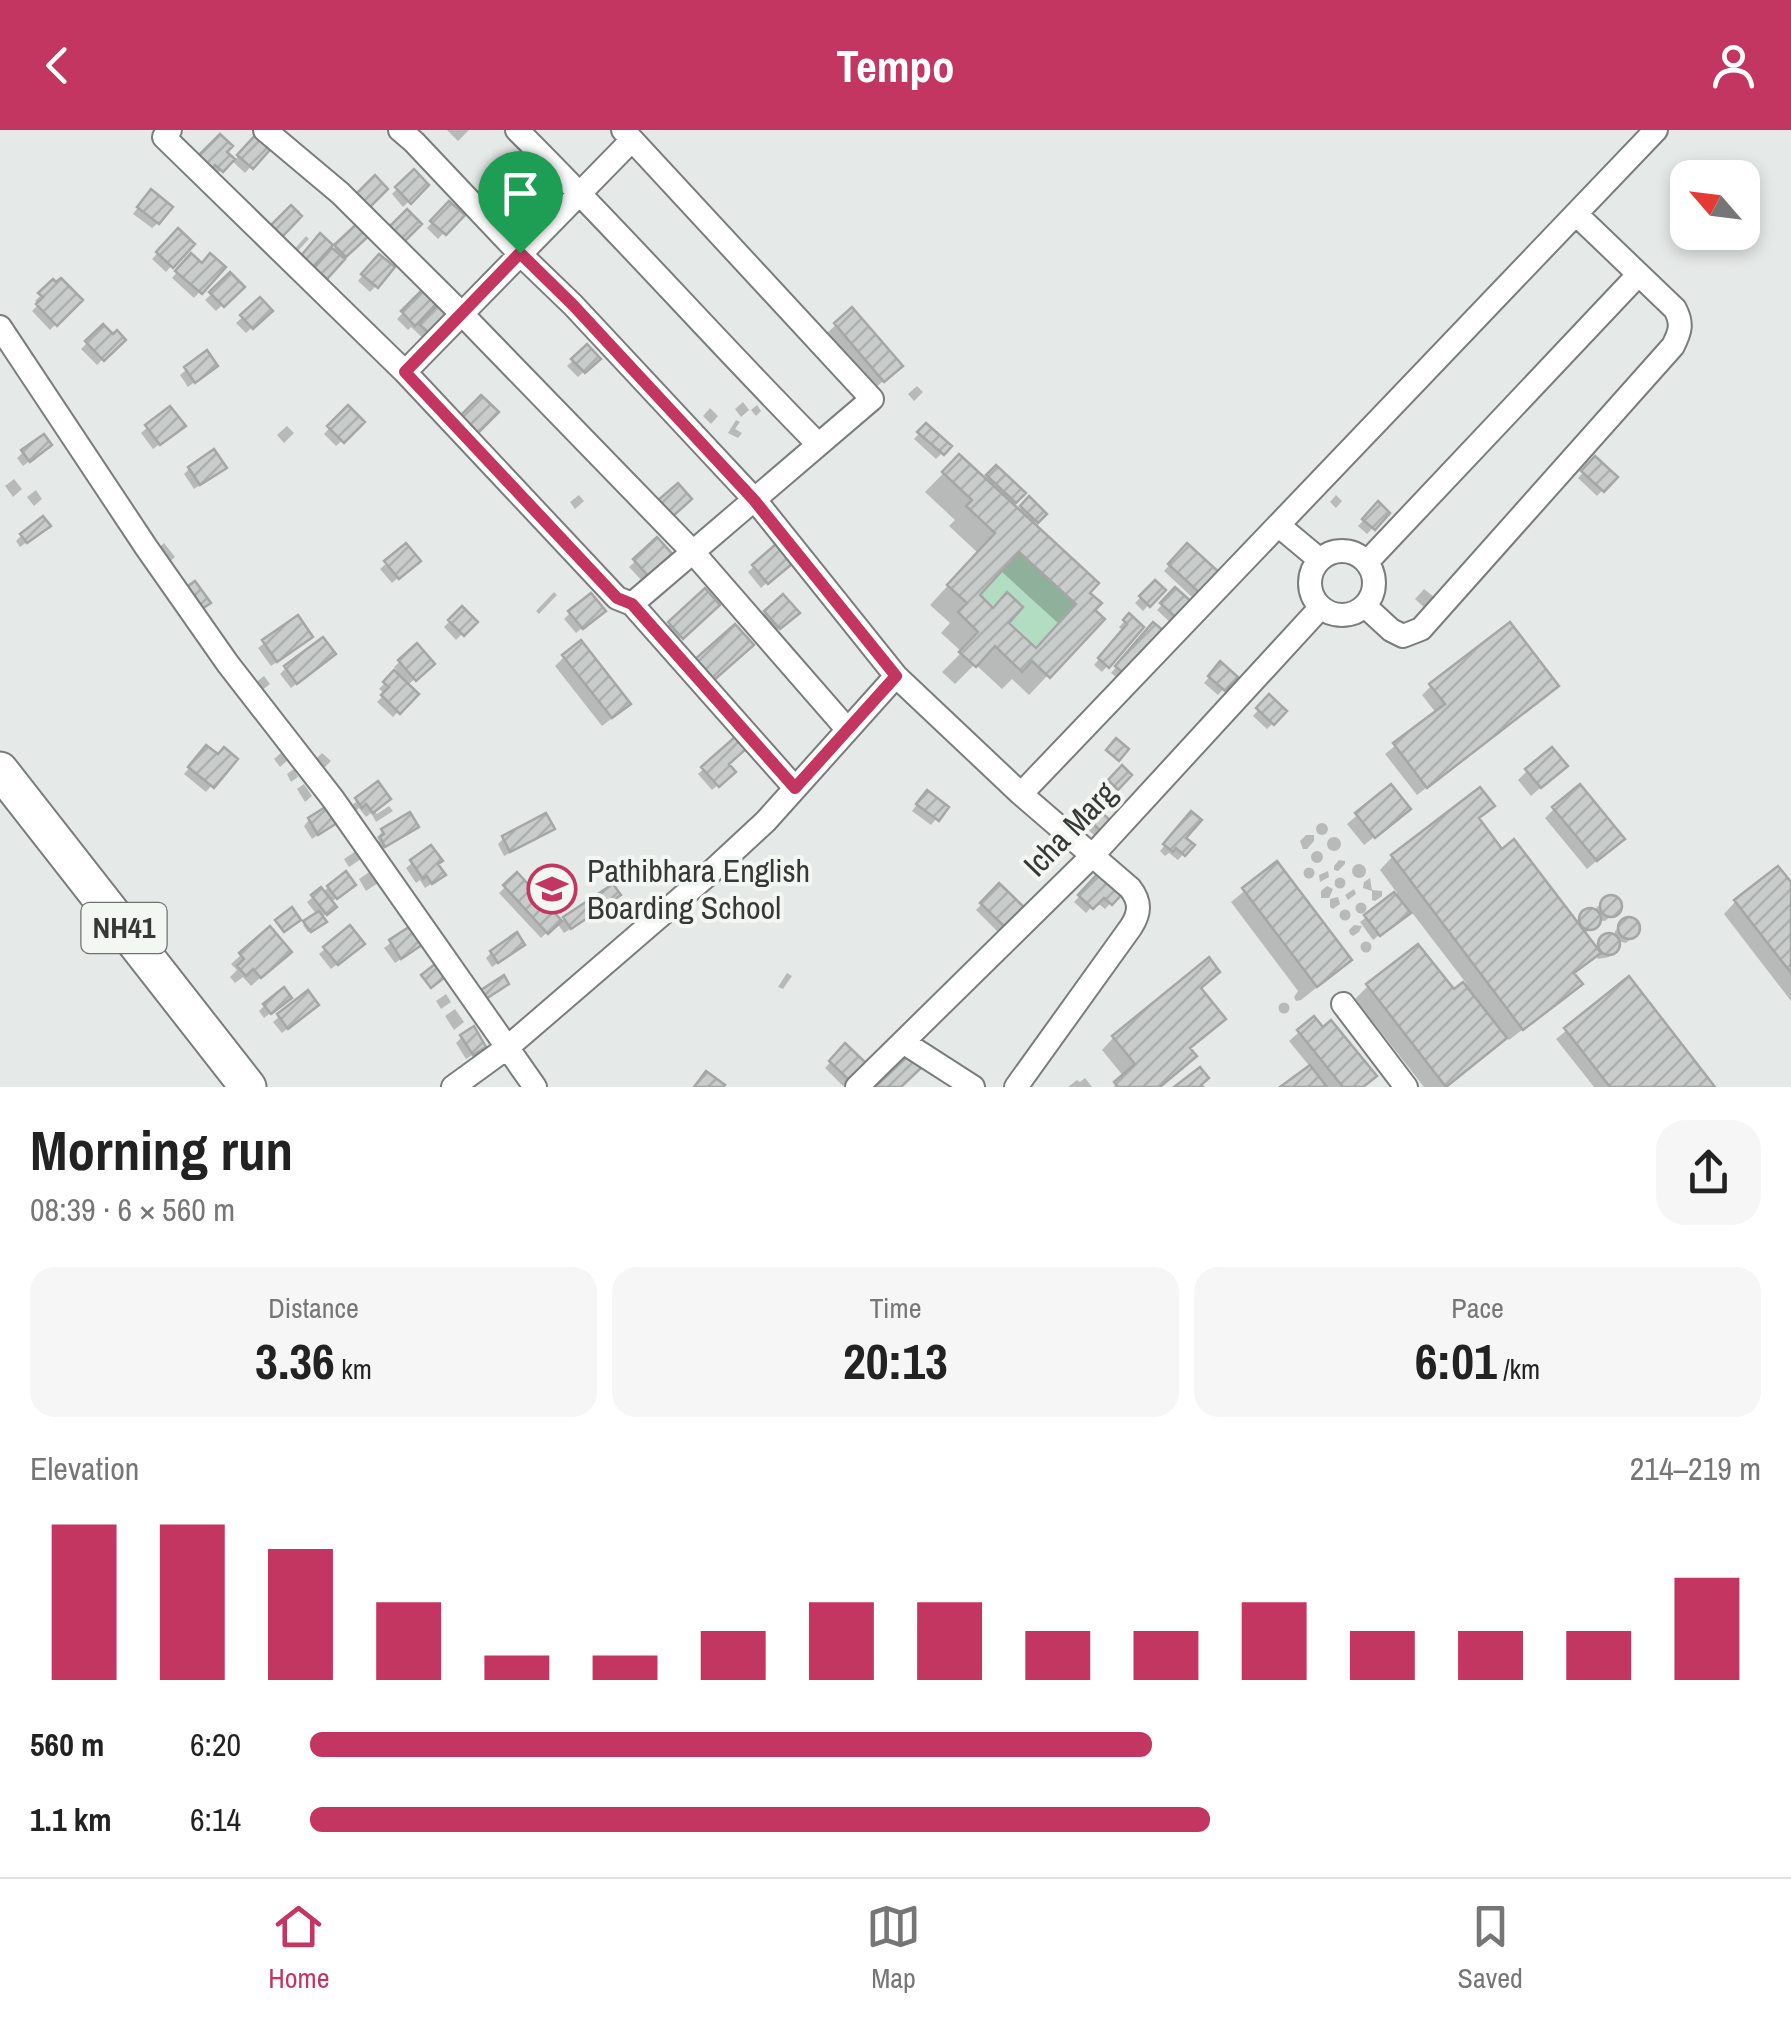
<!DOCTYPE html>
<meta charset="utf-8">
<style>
body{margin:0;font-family:"Archivo Narrow",sans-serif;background:#f6f6f6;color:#222;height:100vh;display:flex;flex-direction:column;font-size:38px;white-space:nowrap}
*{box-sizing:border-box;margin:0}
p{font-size:32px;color:#767676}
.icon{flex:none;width:55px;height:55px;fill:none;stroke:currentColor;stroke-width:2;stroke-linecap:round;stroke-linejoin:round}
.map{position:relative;height:957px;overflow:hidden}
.details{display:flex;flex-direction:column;background:#fff;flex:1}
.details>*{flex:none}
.needle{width:65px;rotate:298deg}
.fabs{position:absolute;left:1670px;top:30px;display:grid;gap:20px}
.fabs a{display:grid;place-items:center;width:90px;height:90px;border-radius:20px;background:#fff;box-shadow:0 5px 15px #0003;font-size:50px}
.pin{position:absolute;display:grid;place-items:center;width:85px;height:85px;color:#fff;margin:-102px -42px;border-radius:50% 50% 50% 0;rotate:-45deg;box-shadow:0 0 10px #0007}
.pin .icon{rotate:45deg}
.round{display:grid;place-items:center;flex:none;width:105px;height:105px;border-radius:30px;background:#f6f6f6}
.overview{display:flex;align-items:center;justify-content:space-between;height:170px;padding:0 30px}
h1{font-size:55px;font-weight:700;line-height:75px}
.metrics{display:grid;grid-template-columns:repeat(3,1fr);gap:15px;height:170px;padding:10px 30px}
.metrics div{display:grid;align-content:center;border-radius:25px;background:#f6f6f6;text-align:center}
.metrics b{font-size:50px;font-weight:700}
.metrics small{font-size:28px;font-weight:400}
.metrics p{font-size:28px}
.chart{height:280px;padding:20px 30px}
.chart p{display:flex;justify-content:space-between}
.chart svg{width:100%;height:180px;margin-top:10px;stroke:#c43662;stroke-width:6}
ul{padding:0 30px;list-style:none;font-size:32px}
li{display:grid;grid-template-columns:160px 120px 1fr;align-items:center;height:75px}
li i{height:25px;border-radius:12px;background:#c43662}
header{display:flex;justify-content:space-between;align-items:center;height:130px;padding:0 30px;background:#c43662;color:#fff;font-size:45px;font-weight:700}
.tab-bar{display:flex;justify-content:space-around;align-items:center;height:140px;border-top:2px solid #e0e0e0;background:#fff;font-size:28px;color:#767676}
.tab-bar a{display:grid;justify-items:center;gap:5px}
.tab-bar .on{color:#c43662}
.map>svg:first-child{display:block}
</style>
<header><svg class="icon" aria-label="back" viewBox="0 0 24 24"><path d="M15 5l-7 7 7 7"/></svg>Tempo<svg class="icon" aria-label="person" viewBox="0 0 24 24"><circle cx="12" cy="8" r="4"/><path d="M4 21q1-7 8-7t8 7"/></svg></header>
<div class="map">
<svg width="1791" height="957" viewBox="0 0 1791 957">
<defs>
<pattern id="building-hatch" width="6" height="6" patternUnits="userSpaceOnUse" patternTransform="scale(2.5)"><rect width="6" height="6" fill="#c8ccca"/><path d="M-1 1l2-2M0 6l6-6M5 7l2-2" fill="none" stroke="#acb0ae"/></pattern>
</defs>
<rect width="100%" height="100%" fill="#e5e9e7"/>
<path fill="#b3ddc2" d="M1019,422l56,52 -39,42 -26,-24 13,-16 -16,-14 -14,14 -12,-11z"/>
<path fill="#0003" fill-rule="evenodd" d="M447,0h22l-11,11z
M261,2l11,11 -27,30 -14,-13 -16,16 -23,-10 32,-14 10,9z
M414,42l12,13 -23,22 -11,-13z
M145,68l13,25 -6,5 -19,-14z
M449,74l12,11 -23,24 -11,-11z
M361,93l8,9 -49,51 -24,-19 24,-27 12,13z
M178,102l13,12 -25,28 -14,-13z
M306,106l3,3 -15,16 -2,-3z
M191,126l11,10 20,1 -28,31 -22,-20z
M373,132l3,24 -6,6 -12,-11z
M230,146l11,11 -25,24 -11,-11z
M53,153l27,17 -30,30 -18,-19 7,-7 -4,-3z
M424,161l26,25 -24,25 -15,-14 -3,3 -11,-11z
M260,171l9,10 -23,22 -10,-10z
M852,180l38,65 -16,14 -48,-55z
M103,197l10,10 9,3 -25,25 -16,-16z
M587,218l10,11 -19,18 -11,-11z
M206,224l3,17 -21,16 -8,-12z
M917,256l6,6 -9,9 -6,-7z
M743,272l6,8 -8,7 -6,-8z
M757,275l4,6 -5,5 -5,-6z
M348,278l14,14 -26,24 -12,-12z
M710,278l8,8 -7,8 -8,-8z
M170,279l7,22 -24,18 -12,-16z
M736,290l4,2 -5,7 7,4 -4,5 -10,-5z
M287,296l7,7 -10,10 -7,-8z
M926,296l22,21 -12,12 -22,-20z
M43,321l-20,15 -6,-8 6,-6z
M959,327l25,23 12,-12 26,26 -11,11 7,6 11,-11 14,14 -10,11 54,68 5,18 9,8 -72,76 -17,-16 -10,10 -27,-25 -20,20 -13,-12 20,-20 -21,-19 9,-10 -20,-18 48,-52 -29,-27 6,-6 -30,-28zM1000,440l59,54 -24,26 -59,-55z
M1595,330l19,18 -17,18 -19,-18z
M190,338l28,5 -24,16 -10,-15z
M14,349l8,10 -9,8 -8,-11z
M36,360l6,9 -8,7 -7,-9z
M579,365l5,6 -9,8 -5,-7z
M1336,365l6,6 -6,7 -6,-6z
M1378,375l9,8 -20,21 -9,-8z
M42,401l-22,16 -4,-6 5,-5z
M657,411l15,16 -28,26 -15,-16z
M164,413l11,14 -10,9 -11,-14z
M406,416l6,20 -20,17 -12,-14z
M1187,416l31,28 -24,25 -30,-28z
M776,417l13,16 -28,25 -13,-16z
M1155,453l7,7 -19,21 -8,-8z
M1424,459l14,11 -10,11 -13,-12z
M1176,460l15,15 -18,20 -16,-15z
M554,462l3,3 -18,19 -3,-3z
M705,462l12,13 -41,37 -12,-13z
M783,468l13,14 -23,21 -13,-15z
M462,479l12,13 -18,18 -12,-13z
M570,483l27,3 -21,17 -12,-14z
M1129,487l12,10 -39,45 -8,-7 29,-34 -4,-4z
M297,488l7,25 -33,23 -13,-18z
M1147,501l-27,49 -9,-7z
M416,517l15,17 -24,22 8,8 -22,23 -16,-15 8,-8 -6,-5 18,-18 -3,-4z
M564,527l55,56 -17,13 -47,-60z
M327,530l-36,28 -11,-14 6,-6z
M1220,535l14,12 -16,18 -14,-12z
M264,546l6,8 -14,11 -6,-8z
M1431,556l115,9 -129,100 -32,-41 51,-41 -14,-18z
M1269,568l15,14 -17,17 -14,-13z
M735,610l-10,24 7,8 -20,18 -14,-16z
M282,622l6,8 -8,7 -6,-8z
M322,623l9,8 -7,7 -9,-8z
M201,624l33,5 -28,33 -22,-18z
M294,639l4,8 -7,5 -4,-8z
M1527,641l28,4 -24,21 -13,-16z
M304,654l8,12 -7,6 -8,-13z
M377,655l11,14 -13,13 2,2 12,-8 4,5 -17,11 -5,-9 -5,4 -7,-9 -4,4 -4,-6z
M1390,657l8,31 -34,27 -17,-21z
M1480,660l11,16 -14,14 24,32 73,71 13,-12h6l3,4v-7l12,-10 8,1 3,10 -14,12 -7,-1 -14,15 10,13 12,-12 8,1 1,-6 11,-11h6l4,3 1,9 -11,11 -8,-2 -3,9 -6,7 -11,2 -3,-5 -23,20 -5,22 -58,44 -3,-4 -15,15 -46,36h-21l-69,-88 13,-13 85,7 13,-10 -56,-73 -37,30 -13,-18 37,-29 -17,-23 12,-13z
M921,669l25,8 -15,18 -19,-14z
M1090,676l18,16 -13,14 -18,-16z
M1554,679l58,39 -25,21 -42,-51z
M309,690l25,3 -22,16 -8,-13z
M1186,690l-3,18 8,7 -13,15 -9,-7 -4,3 -5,-5z
M1316 699a6 6 0 1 1 12 0a6 6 0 1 1-12 0Z
M416,697l-37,24 -4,-7 4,-3 -2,-4 6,-6z
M552,698l-6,6 -42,22 -6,-12 6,-6z
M1306,705h8v6l-7,8h-4l-3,-8z
M1327 714a7 7 0 1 1 14 0a7 7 0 1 1-14 0Z
M430,718l7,32 -12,8 -5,-8 -4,3 -10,-15z
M1311 727a6 6 0 1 1 12 0a6 6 0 1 1-12 0Z
M356,721l5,8 -12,8 -5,-8z
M1339,730l6,1v3l-7,7 -4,-1v-4z
M1277,734l72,96 -13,12 -35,28 -5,1 -2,-4 4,-6 -67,-89z
M1352 741a7 7 0 1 1 14 0a7 7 0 1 1-14 0Z
M1303.5 743a5.5 5.5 0 1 1 11 0a5.5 5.5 0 1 1-11 0Z
M371,741l7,12 -12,8 -7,-12z
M1328,741l1,6 -9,5 -1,-7z
M1101,744l20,18 -16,17 -9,-7 -10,11 -12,-11z
M517,746l44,47 4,-4 47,-19 -48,33 -7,-10 -16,15 -42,-45z
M1334.5 753a5.5 5.5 0 1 1 11 0a5.5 5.5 0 1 1-11 0Z
M1370,748l2,12 10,1v5l-7,5 -3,-1v-9l-9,-3 1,-6z
M999,756l24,24 -23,24 -24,-24z
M1327,756l6,3 -4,9h-8v-7z
M1791,756v115l-67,-87 12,-13z
M328,757l19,3 -17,13 4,4 -13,11v5l-13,9 -5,-7 14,-10 -10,-13 14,-12 2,3z
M1354,759l2,5 -8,6 -3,-5z
M1338,767l2,7 -7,5 -3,-2v-8z
M1355.5 778a5.5 5.5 0 1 1 11 0a5.5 5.5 0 1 1-11 0Z
M1339.5 785a5.5 5.5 0 1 1 11 0a5.5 5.5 0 1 1-11 0Z
M1354,795l8,1 -3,6 -6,4 -3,-2 -1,-4z
M408,800l5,21 -18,12 -11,-15z
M1360.5 817a5.5 5.5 0 1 1 11 0a5.5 5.5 0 1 1-11 0Z
M325,819h31l-25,20 -12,-15z
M516,820l-24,17 -6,-9 5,-5z
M241,825l38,6 -28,25 -8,-9 -8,6 -5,-6 7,-7 -6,-6z
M787,843l5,3 -9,13 -5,-2z
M1629,850l83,107h-118l-38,-48z
M1199,859l-11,60 -29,38h-46l11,-10 -22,-27 12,-13z
M307,863l3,17 -28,23 -9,-11z
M446,864l5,8 -10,7 -5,-8z
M1278.5 878a5.5 5.5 0 1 1 11 0a5.5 5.5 0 1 1-11 0Z
M283,873l-19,15 -5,-7 5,-5z
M455,879l9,13 -10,8 -9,-14z
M1314,889l48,68h-77l26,-19 -22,-27z
M462,907l15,15 -11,7 -10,-16z
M845,917l19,18 -21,21 -18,-18z
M1085,948l7,9h-24l9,-7 3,2z"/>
<path fill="url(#building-hatch)" stroke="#a4a7a5" stroke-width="2.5" fill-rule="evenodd" d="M260,0l16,13 -23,26 -16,-14z
M220,4l13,12 -6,6 8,7 -12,13 -8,-7 -6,6 -14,-12z
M414,39l15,16 -18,19 -16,-17z
M375,45l13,14 -18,18 -13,-14z
M151,59l22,18 -14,17 -22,-17z
M525,68l14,15 -9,8 9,8 -14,14 -22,-23z
M449,71l16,14 -19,20 -16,-14z
M291,75l11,11 -22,23 -12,-11z
M407,79l15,15 -19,19 -15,-15z
M361,90l12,12 -27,25 -12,-12z
M178,98l17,16 -22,24 -17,-16z
M320,103l13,12 -21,23 -12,-11z
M332,118l13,11 -18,20 -13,-11z
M191,123l11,10 8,-10 16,14 -24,27 -27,-23z
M379,124l16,13 -17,21 -17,-14z
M230,142l15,15 -21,20 -15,-15z
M61,148l22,22 -26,26 -21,-22 7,-7 -5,-4 15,-14 3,3z
M424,158l14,14 -23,24 -14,-15z
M260,167l13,14 -20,18 -13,-14z
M439,173l14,13 -20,21 -14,-13z
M852,177l51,59 -19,16 -50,-59z
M103,194l10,10 4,-4 9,10 -22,21 -19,-20z
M587,214l14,15 -16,14 -14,-14z
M207,220l11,16 -23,17 -11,-16z
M481,265l18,17 -23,23 -17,-18z
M348,275l17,17 -21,21 -17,-17z
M170,276l16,20 -26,19 -15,-20z
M926,293l26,23 -8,9 -27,-23z
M44,304l8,11 -22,17 -9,-12z
M214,319l13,19 -27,17 -12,-18z
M959,324l140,129 -9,10 12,10 -7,7 10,9 -55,59 -18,-17 -10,11 -27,-26 -19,21 -17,-15 19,-20 -20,-20 9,-9 -20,-18 48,-52 -29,-27 6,-6 -30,-28zM1019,422l57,52 -40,44 -27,-25 14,-16 -16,-15 -14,16 -13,-13z
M1595,326l23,21 -14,15 -23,-21z
M996,335l30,28 -10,10 -30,-28z
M678,353l14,16 -20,18 -15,-16z
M1029,366l18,18 -9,9 -18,-17z
M1378,371l12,12 -15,17 -13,-11z
M43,386l8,10 -24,17 -7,-9z
M657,407l18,20 -24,22 -18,-20z
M406,413l15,18 -22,18 -15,-18z
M1187,413l34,31 -19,21 -34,-31z
M776,414l17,19 -25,21 -16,-19z
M1155,450l11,10 -16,17 -11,-11z
M195,451l16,22 -14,9 -15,-22z
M1175,457l20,18 -15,16 -20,-18z
M705,458l15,17 -37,34 -15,-17z
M591,463l15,18 -23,18 -15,-18z
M783,464l17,19 -20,16 -16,-18z
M462,476l16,16 -14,14 -16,-16z
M1129,483l15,14 -35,41 -11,-10 29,-34 -4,-4z
M298,485l15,22 -36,25 -15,-22z
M1153,492l12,10 -38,44 -12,-10z
M1510,492l49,64 -132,102 -34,-45 52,-39 -16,-20z
M735,494l19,21 -41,36 -19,-21z
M323,507l13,17 -39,30 -13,-18z
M581,510l50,64 -19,14 -50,-63z
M417,513l18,21 -19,17 -18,-21z
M1220,531l18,16 -13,14 -17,-15z
M394,540l25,24 -19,20 -19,-19 8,-8 -6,-5z
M1269,564l18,17 -13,14 -18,-17z
M735,607l11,12 -17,15 7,8 -17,15 -18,-20z
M1116,608l13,11 -10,12 -13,-11z
M206,615l12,9 6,-7 14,12 -24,29 -26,-21z
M1552,617l16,19 -27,22 -16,-19z
M1122,635l10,10 -14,15 -10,-10z
M378,651l13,18 -18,14 -7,-9 -4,4 -7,-10z
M1391,654l20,25 -36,29 -20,-25z
M1580,654l45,55 -28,22 -45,-54z
M1480,657l15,19 -16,12 23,31 12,-10 87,114 -27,20 9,11 -60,46 -132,-175z
M927,660l22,17 -10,14 -23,-17z
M1090,672l22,20 -10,10 -21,-19z
M327,676l10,17 -19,12 -10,-17z
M1191,681l11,9 -16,18 9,7 -10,11 -9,-8 -3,4 -10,-8z
M410,682l9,15 -34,20 -5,-10 4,-3 -3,-5z
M546,683l9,16 -45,23 -8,-16z
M431,715l12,16 -5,3 8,11 -14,9 -5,-8 -4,3 -13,-19z
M1277,731l75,99 -35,27 -75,-99z
M1778,736l13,16v91l-57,-73z
M1101,740l23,22 -12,13 -8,-7 -11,11 -15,-14z
M346,741l10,14 -19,14 -10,-13z
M517,742l45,49 -14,13 -45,-49z
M999,753l28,27 -19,20 -28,-27z
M613,754l8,11 -50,34 -8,-12z
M321,757l16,20 -10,8 -16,-20z
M1394,762l17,21 -31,23 -16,-21z
M1600 776a11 11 0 1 1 22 0a11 11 0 1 1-22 0Z
M292,777l9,13 -17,12 -9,-12z
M1579 789a11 11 0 1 1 22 0a11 11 0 1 1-22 0Z
M319,781l8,11 -16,10 -8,-11z
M1618 798a11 11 0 1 1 22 0a11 11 0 1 1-22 0Z
M350,795l15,19 -27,21 -15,-18z
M270,796l22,26 -31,26 -8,-9 -7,7 -9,-10 7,-7 -5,-6z
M409,797l13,18 -21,14 -12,-19z
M517,802l8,13 -27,18 -8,-12z
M1598 814a11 11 0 1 1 22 0a11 11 0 1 1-22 0Z
M1418,814l36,45 9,-7 44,56 -61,49 -80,-103z
M1209,827l11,15 -19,16 25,31 -36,29 7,8 -37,31h-42l-4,-5 21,-18 -23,-28z
M435,834l10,13 -14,11 -10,-13z
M504,845l5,9 -23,15 -5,-9z
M1629,846l86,111h-105l-46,-59z
M284,857l8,11 -21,16 -8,-10z
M308,860l11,15 -31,24 -11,-15z
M1314,886l9,11 8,-7 46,56 -14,11h-20l-46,-57z
M474,896l12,21 -13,8 -13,-20z
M845,913l22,21 -16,18 -22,-21z
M910,924l12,13 -21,20h-26z
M1310,935l17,22h-47z
M1200,937l9,11 -8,7 2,2h-29z
M706,941l19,14 -2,2h-29z"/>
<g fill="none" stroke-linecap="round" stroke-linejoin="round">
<g stroke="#7a7d7b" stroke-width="26">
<path id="minor" d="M170,0l-6,7 241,235 212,226 15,6
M265,0l75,63 121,120 231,238 155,178
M400,0l14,12 105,111 54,52 182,195 141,176 125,118 109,94c11,14 10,25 1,39l-115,160
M517,0c103,102 199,211 301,314
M623,0l249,269 -240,205 163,184
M0,197l146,220 82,117 105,135 202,288
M405,242l227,-232
M1278,395l42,35
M1310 453a32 32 0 1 1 64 0a32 32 0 1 1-64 0Z
M1367,432l271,-287
M1365,476l26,24 12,6 18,-7 252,-283c7,-14 10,-22 2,-37l-98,-94
M1021,664l635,-664
M1343,874l63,83
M903,912l70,45
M453,957l55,-40 202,-174 56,-52 130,-145
M857,957l235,-231 229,-249"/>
</g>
<g stroke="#7a7d7b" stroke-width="39">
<path id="highway" d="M0,640l248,317"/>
</g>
<use href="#minor" stroke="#fff" stroke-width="22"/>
<use href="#highway" stroke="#fff" stroke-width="35"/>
</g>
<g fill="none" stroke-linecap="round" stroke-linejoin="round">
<g stroke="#fff" stroke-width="20">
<path id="route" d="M520,123l53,52 181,195 142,176 -101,112 -163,-184 -15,-6 -212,-226z"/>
</g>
<use href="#route" stroke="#c43662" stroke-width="12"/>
</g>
<defs>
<g id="school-ring" transform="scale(2.5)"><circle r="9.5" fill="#f3f7f4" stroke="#c43662" stroke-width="1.5"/><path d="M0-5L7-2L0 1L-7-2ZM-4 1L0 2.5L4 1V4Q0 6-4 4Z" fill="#c43662"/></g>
</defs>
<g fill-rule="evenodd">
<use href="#school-ring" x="552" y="759"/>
</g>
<g text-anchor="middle" stroke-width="8" stroke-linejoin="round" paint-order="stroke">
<rect fill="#f3f7f4" stroke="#6f7170" stroke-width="2.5" x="81.5" y="773" width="85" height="50" rx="8"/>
<g font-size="30" font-weight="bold" fill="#363837">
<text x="124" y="808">NH41</text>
</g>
<g font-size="32" fill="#363837" stroke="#f3f7f4">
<text transform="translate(1070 699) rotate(-46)" y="11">Icha Marg</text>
</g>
<g font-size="32" fill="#363837" stroke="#f3f7f4" text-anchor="start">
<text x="587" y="752">Pathibhara English<tspan x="587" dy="37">Boarding School</tspan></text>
</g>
</g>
</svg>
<div class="fabs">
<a><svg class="needle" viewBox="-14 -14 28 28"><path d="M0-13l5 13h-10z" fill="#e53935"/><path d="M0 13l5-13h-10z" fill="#767676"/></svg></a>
</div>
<div class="pin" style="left:520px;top:123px;background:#1e9e55"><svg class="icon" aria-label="arrive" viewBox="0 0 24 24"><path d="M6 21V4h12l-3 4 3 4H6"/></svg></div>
</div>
<section class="details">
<div class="overview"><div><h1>Morning run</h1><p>08:39 · 6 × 560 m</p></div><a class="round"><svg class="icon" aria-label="share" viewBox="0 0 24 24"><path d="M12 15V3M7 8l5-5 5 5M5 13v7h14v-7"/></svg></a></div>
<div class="metrics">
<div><p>Distance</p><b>3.36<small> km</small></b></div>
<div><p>Time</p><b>20:13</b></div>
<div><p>Pace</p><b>6:01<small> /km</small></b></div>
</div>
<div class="chart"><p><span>Elevation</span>214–219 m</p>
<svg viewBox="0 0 160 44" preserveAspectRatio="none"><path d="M5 44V6M15 44V6M25 44V12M35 44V25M45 44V38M55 44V38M65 44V32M75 44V25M85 44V25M95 44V32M105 44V32M115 44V25M125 44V32M135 44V32M145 44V32M155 44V19"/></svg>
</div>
<ul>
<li><b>560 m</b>6:20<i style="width:58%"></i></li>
<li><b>1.1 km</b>6:14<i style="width:62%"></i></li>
</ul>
</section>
<nav class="tab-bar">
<a class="on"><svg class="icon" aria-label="home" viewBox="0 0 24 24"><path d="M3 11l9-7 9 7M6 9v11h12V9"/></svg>Home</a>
<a><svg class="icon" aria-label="map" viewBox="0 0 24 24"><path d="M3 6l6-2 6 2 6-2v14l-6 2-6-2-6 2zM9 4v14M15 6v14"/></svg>Map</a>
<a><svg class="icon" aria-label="saved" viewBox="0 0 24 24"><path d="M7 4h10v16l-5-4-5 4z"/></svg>Saved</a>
</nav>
